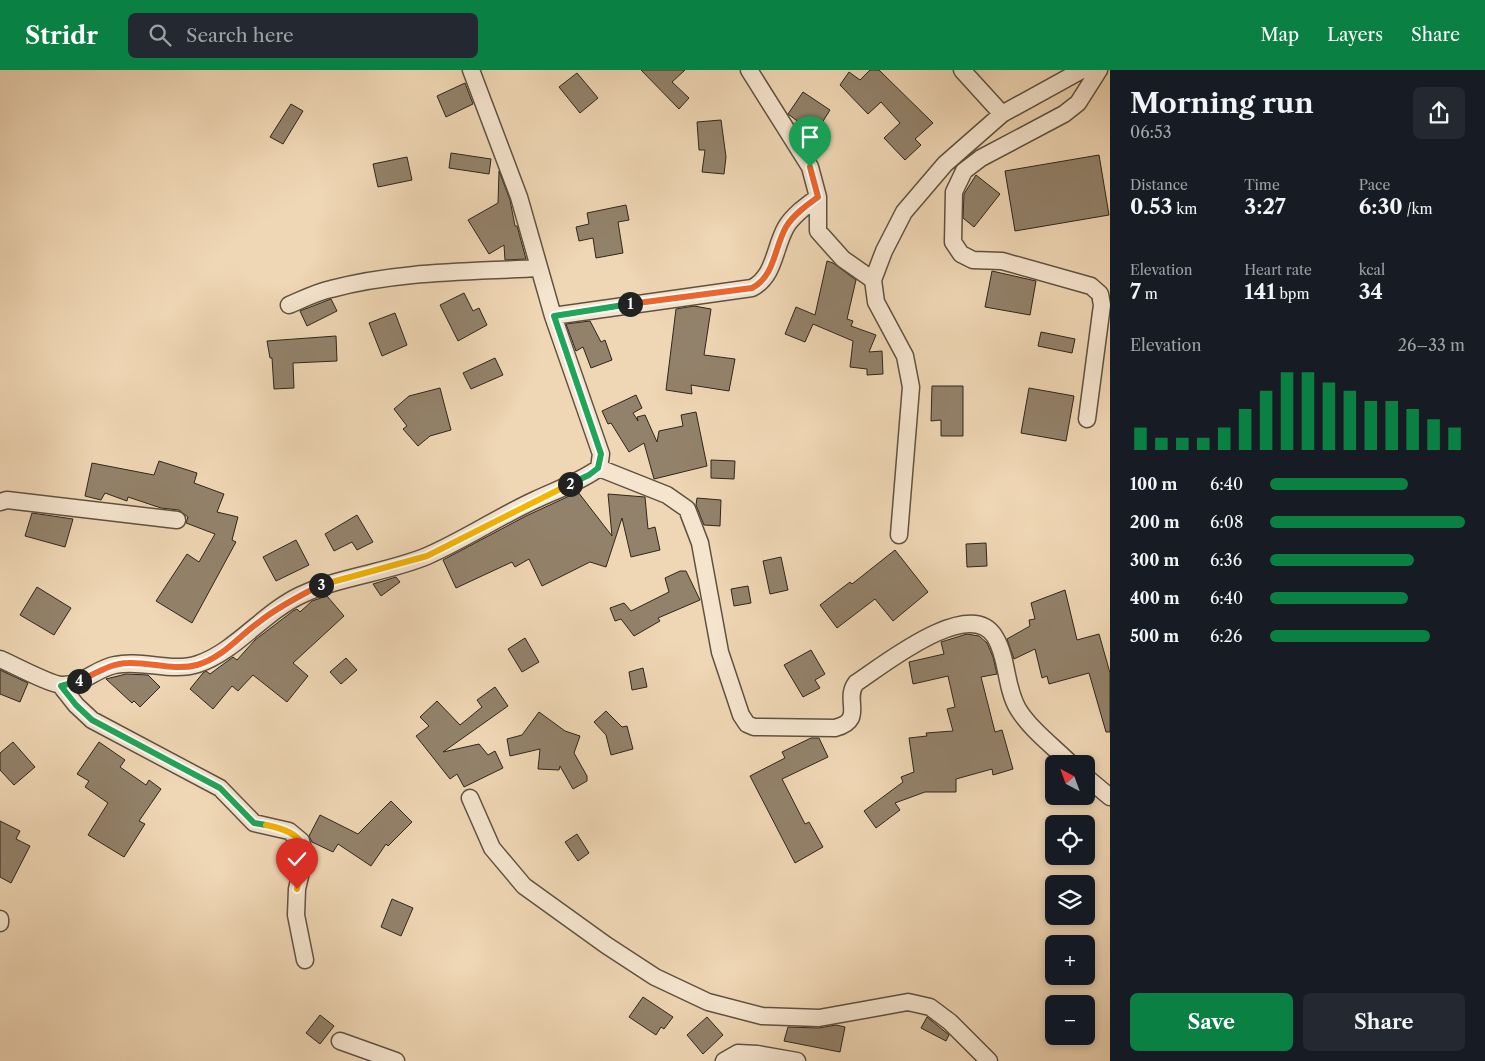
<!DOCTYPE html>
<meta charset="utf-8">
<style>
body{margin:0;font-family:"Libre Caslon Text",serif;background:#242831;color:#f1f3f6;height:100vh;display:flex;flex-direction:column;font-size:19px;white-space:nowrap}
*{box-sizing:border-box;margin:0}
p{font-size:16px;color:#9ea1a6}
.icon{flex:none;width:28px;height:28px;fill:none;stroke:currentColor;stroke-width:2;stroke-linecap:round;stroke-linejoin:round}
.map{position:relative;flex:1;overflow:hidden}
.panel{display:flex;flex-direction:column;background:#171b24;width:375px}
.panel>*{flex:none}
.needle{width:32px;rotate:319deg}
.buttons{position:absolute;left:1045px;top:685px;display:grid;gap:10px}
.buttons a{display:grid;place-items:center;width:50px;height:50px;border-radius:8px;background:#171b24;box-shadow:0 2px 8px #0003;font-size:25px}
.pin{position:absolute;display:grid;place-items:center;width:42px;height:42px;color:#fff;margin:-51px -21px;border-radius:50% 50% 50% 0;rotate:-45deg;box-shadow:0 0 5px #0007}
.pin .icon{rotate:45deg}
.km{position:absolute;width:25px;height:25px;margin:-12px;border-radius:50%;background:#222;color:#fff;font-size:14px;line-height:25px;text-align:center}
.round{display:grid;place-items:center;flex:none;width:52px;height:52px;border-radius:8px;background:#242831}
.overview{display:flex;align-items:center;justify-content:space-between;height:85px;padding:0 20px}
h1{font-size:28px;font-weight:700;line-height:38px}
.metrics{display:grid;grid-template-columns:repeat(3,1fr);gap:8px;height:85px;padding:5px 20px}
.metrics div{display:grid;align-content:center}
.metrics b{font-size:21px;font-weight:700}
.metrics small{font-size:14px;font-weight:400}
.metrics p{font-size:14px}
.chart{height:140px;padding:10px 20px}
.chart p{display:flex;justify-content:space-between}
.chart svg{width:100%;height:90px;margin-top:5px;stroke:#0b8043;stroke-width:6}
.cta{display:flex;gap:10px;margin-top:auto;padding:10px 20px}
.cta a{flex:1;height:58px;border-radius:8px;background:#0b8043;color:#fff;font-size:20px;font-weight:700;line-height:58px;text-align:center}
.cta a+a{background:#242831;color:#f1f3f6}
ul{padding:0 20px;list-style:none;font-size:16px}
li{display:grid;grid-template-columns:80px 60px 1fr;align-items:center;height:38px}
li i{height:12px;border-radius:6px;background:#0b8043}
header{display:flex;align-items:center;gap:30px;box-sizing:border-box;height:70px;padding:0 25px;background:#0b8043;color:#fff}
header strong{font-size:24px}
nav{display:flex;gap:28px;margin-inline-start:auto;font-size:18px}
.search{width:350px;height:45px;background:#242831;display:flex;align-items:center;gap:12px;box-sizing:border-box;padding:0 18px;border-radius:8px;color:#9ea1a6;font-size:19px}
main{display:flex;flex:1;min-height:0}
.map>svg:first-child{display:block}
</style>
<header>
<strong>Stridr</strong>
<div class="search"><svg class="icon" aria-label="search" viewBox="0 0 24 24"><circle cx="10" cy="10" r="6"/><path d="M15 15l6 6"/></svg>Search here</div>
<nav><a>Map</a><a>Layers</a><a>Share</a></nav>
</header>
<main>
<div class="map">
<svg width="1110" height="991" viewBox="0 0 1110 991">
<rect width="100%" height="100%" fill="#efd6b4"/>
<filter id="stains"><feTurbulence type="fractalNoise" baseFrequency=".004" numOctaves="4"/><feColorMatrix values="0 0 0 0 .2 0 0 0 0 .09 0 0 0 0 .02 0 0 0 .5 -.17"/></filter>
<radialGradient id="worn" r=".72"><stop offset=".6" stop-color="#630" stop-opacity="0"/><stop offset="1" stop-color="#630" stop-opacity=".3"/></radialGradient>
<path fill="#93826b" stroke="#2f261b" d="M641,0h44l-13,12 17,16 -10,11z
M870,0h9l54,53 -18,16 6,6 -16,15 -21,-22 16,-15 -19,-21 -13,12 -28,-29 9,-13 11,8z
M577,3l21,25 -18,15 -21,-26z
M465,13l8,21 -27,13 -9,-21z
M803,22l27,18 -20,32 -7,-5 -6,-9 3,-5 -12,-9z
M291,34l12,7 -20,33 -13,-7z
M721,50l5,37 -2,17 -22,-2 3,-22h-6l-2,-28z
M451,83l40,6 -2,15 -40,-6z
M1099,85l10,60 -94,16 -10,-60z
M407,87l5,23 -34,7 -5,-23z
M499,101l11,29 5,26h2l9,33 -21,1 -1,-15 -15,9 -21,-34 30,-17z
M976,105l24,19 -26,33 -11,-9 1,-24z
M626,135l3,15 -11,2 5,31 -27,5 -3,-20 -14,3 -3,-14 13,-3 -2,-11z
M827,191l6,2 23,17 -9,39 6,2 -2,5 25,9 -7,17 13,-1 1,23 -16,1v-6l-17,-2 3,-26 -40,-17 -8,18 -20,-8 11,-27 19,8z
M992,201l44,10 -6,34 -45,-8z
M464,223l9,18 6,-3 8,17 -29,16 -18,-36z
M331,229l6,12 -30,15 -7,-15z
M694,236l17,3 -7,46 31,4 -6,32 -38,-6 1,9 -26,-4 10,-81z
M395,243l12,32 -25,11 -13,-33z
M590,251l11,21 4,-2 7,20 -21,8 -8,-21 -7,4 -10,-27z
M1041,262l34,7 -3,14 -34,-7z
M336,266l1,25 -44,2 1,25 -20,1 -2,-31h-2l-3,-17z
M495,288l8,17 -32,14 -8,-16z
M932,316h31v50h-22v-16l-10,1z
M440,318l11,42 -21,6 -12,10 -15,-17 4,-3 -13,-17 15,-13z
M1029,318l45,8 -8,45 -45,-8z
M636,325l6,13 -9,5 5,8 -1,-4 8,-2 12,27 2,-11 24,-5 -2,-11 15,-3 11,54 -53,13 -10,-36 -15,9 -18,-29 -3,1 -6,-13z
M711,390l24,1 -1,18 -23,-1z
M159,391l38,12 -3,10 30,11 -7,18 21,5 -6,23 4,2 -44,81 -36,-22 31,-47 12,8 16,-28 -29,-11 2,-6 -9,-7 -18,-2 -33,-11 -1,4 -22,-8 -4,7 -16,-4 7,-33 62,12z
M578,422l34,44 -4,-42 37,3 3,32 7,-2 5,23 -29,7 -9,-39 -16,49 -16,-5 -48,24 -13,-27 -14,8 -3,-5 -56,26 -13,-28 83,-44z
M697,428l24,2 -1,26 -16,-1 -8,-20z
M32,443l41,6 -8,28 -40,-11z
M357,445l16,27 -16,8 -5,-8 -18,9 -9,-17z
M296,470l13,25 -33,16 -13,-24z
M986,473l1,23 -20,1 -1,-23z
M895,480l33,42 -35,29 -18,-22 -38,29 -17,-23 30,-23 2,2z
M781,487l7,33 -18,4 -7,-33z
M680,501h6l14,29 -42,18 2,3 -26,15 -13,-17 -6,2 -5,-13 14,-5 7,8 38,-19 -4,-14z
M396,507l4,5 -19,14 -8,-12z
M748,516l3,17 -17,3 -3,-17z
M37,517l34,21 -17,27 -34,-20z
M1065,520l12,50 22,-6 11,39v59h-4l-17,-59 -40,11 -2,-8 -5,2 -7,-29 -21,10 -7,-20 23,-13 -1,-6 6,-1 -4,-16z
M327,526l17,20 -51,47 15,13 -21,26 -34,-27 -15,16 -6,-5 -19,23 -23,-20 13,-16 3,-2 4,3 23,-17 4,3 18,-20 38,-29 4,-2 3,3 12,-11z
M967,564l12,2 8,7 6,14 4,17 -16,3 14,55 7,-2 11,39 -20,6 -1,-6 -36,10v13h-31l-30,11 5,7 -24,18 -12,-17 39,-29 -2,-5 13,-5 -5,-34 18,-2 -1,-3 27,-2 -6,-22 8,-2 -7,-31 -35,8 -4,-22 35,-8 -3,-12z
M525,568l14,24 -17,10 -14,-23z
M811,580l14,24 -10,6 5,8 -17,9 -19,-32z
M346,588l11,12 -16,14 -11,-12z
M643,598l4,19 -15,3 -3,-18z
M0,600l28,13 -8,19 -20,-8z
M126,604l22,1 12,12 -20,20 -6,-6 -2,2 -26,-24z
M495,617l13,19 -65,46 36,-8 9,11 7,-4 8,17 -39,19 -7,-13 -7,5 -34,-43 13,-10 -9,-9 17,-16 23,24 22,-18 -5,-7z
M606,641l16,16 5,-1 6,23 -22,6 -5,-20 -12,-13z
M539,642l26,19 15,5 -6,17 13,23v5l-14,8 -13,-23 -1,4 -21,-1 2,-20 -30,7 -3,-17 15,-4z
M811,668h8l9,19 -46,22 23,45 4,-2 14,25 -28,16 -45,-87 35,-18 -3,-6z
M13,672l22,25 -21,18 -14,-15v-17z
M99,672l26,18 -5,7 26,18 3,-5 12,9 -22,32 6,3 -21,33 -36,-22 20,-32 -23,-16 4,-6 -12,-7z
M391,731l21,21 -24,24 -2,-2 -15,22 -33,-22 -5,8 -21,-10 -3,-6 11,-21 38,19z
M0,751l20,10 -4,8 14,7 -19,37 -11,-6z
M577,764l12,19 -11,8 -13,-19z
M392,829l21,9 -12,28 -20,-9z
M643,927l30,20 -9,12 -3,-2 -5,8 -27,-18z
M320,945l14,11 -14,18 -14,-11z
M707,947l16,18 -20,19 -16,-19z
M927,947l22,18 -3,6 -25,-13z
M836,955l9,2 -5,25 -56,-11 4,-14 31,1z"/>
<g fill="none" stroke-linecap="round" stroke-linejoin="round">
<g stroke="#5f5241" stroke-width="19">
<path id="minor" d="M749,0l61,97 8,30v34l25,28 30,21
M962,0l40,44
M289,235c14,-6 28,-13 42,-16 67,-18 139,-17 208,-21
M553,246l199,-28c23,-12 22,-40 34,-61 7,-12 21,-22 32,-30
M1087,349l15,-114 -2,-11 -9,-8 -89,-25 -29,-1 -12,-6 -8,-12 1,-50 10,-21 17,-13 83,-44 14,-11 21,-33
M599,398l68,27 20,14 13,34 20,109 21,63 6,9 7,3 81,1c31,-8 8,-28 21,-45 26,-17 114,-88 139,-46 13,21 10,50 23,72 13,21 36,38 53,55
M0,432l7,-2 170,20
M899,465l12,-148 -6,-31 -29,-54 -3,-22 11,-29 20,-39 41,-48 57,-50 80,-44
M0,589c12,5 53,27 63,26 19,0 34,-17 52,-20 27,-6 56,8 83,-1 37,-12 66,-52 103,-69 40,-19 85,-22 126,-39 37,-16 71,-39 108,-56 21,-10 45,-18 64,-32l2,-14 -48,-138 -34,-119 -48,-127
M61,616l15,19 16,15 128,68 34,35 35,8 12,10 4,14 -8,34 -1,26 9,45
M1086,707l24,20
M470,728l22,50 32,38 82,59 49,32 53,25 54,14 57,2 89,-16 22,5 20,15 39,39
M0,849v4
M340,971l56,20
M724,991l14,-8 19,1 40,7"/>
</g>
<use href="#minor" stroke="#f5e4ce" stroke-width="16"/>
</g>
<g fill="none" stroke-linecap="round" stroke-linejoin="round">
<g stroke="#fff" stroke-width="10">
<path id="split-1" d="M630,234l122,-16c23,-12 22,-40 34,-61 7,-12 21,-22 32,-30l-8,-30"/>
</g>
<g stroke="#fff" stroke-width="10">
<path id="split-2" d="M570,414l19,-9 9,-7 3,-14 -47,-138 76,-12"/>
</g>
<g stroke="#fff" stroke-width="10">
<path id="split-3" d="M321,515l106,-29 143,-72"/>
</g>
<g stroke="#fff" stroke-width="10">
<path id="split-4" d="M79,611c16,-7 32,-18 49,-18 23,-1 46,8 69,2 25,-7 41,-28 62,-43 19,-15 40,-26 62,-37"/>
</g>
<g stroke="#fff" stroke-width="10">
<path id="split-5" d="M79,611l-18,5 15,19 16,15 128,68 34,35 12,2"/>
</g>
<g stroke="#fff" stroke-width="10">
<path id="split-6" d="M266,755c47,10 40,24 31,64"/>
</g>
<use href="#split-1" stroke="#f0652b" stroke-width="6"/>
<use href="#split-2" stroke="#22a559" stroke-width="6"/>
<use href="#split-3" stroke="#f5b400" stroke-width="6"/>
<use href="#split-4" stroke="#f0652b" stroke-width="6"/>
<use href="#split-5" stroke="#22a559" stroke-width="6"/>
<use href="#split-6" stroke="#f5b400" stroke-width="6"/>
</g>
<rect width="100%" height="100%" filter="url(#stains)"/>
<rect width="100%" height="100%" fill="url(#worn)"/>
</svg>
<div class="buttons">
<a><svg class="needle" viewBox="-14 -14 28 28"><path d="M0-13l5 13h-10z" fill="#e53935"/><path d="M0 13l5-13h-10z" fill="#9ea1a6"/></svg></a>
<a><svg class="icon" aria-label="locate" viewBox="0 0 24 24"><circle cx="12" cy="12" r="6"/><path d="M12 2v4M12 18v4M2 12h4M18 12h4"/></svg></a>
<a><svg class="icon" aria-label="layers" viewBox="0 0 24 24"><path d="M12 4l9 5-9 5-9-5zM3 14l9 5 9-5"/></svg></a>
<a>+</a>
<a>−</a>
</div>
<div class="pin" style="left:810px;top:97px;background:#1e9e55"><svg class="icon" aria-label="arrive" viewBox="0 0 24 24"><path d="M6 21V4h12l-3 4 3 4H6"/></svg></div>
<div class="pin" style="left:297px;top:819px;background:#d93025"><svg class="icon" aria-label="check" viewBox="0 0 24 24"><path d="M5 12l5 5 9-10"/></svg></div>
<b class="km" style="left:630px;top:234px">1</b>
<b class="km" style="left:570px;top:414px">2</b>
<b class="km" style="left:321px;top:515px">3</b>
<b class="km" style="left:79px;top:611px">4</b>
</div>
<section class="panel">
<div class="overview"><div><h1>Morning run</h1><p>06:53</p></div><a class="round"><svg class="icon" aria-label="share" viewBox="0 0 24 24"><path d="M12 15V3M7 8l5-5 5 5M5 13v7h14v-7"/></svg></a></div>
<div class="metrics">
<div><p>Distance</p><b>0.53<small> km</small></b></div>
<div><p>Time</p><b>3:27</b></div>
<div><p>Pace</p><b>6:30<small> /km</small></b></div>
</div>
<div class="metrics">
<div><p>Elevation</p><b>7<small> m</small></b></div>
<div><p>Heart rate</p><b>141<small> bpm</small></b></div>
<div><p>kcal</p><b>34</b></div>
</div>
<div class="chart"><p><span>Elevation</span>26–33 m</p>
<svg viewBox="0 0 160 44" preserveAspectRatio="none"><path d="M5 44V33M15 44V38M25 44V38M35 44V38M45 44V33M55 44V24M65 44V15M75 44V6M85 44V6M95 44V11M105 44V15M115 44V20M125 44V20M135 44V24M145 44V29M155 44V33"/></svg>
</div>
<ul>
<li><b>100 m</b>6:40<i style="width:71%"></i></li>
<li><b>200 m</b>6:08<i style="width:100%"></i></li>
<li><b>300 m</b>6:36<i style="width:74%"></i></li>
<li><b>400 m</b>6:40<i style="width:71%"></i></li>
<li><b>500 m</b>6:26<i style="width:82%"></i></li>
</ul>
<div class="cta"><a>Save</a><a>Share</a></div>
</section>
</main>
